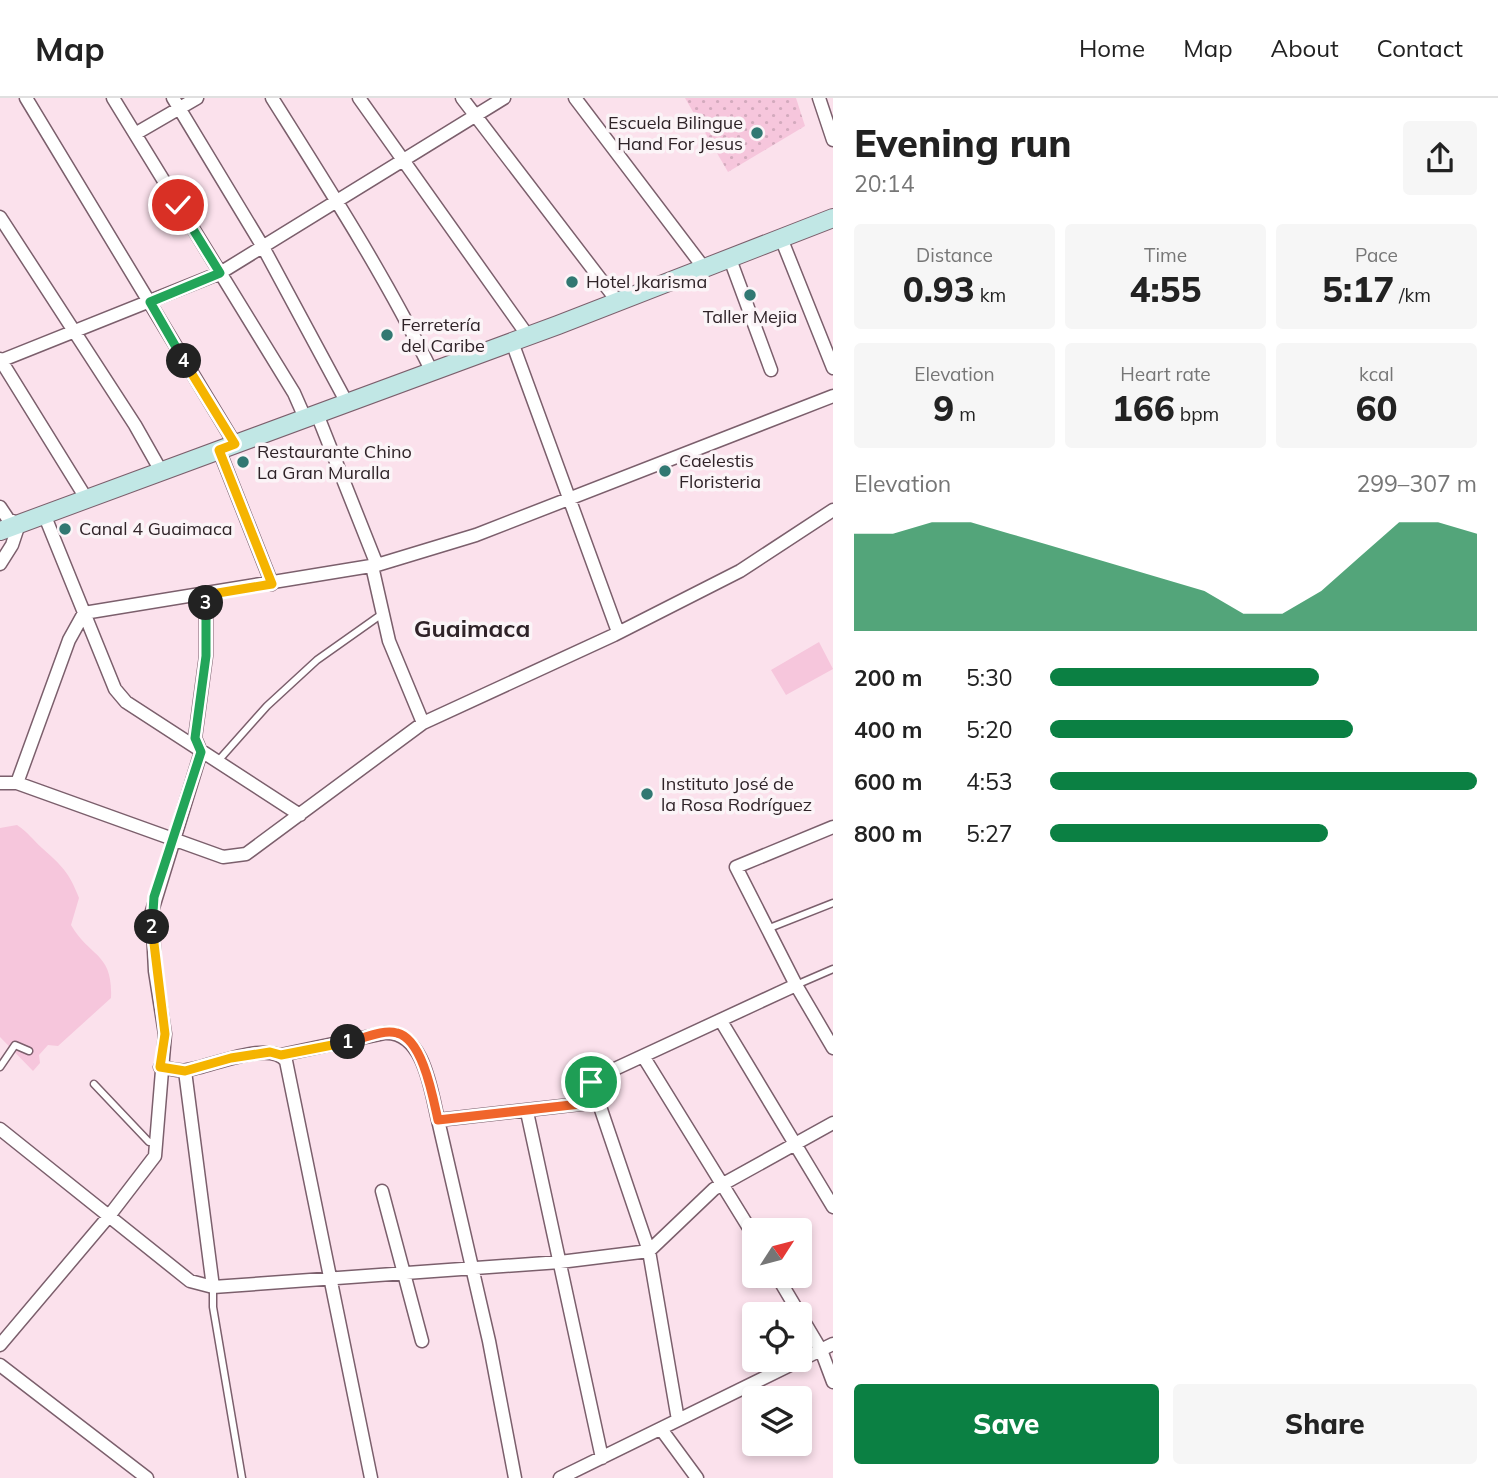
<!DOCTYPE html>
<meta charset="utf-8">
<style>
body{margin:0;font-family:Mulish,sans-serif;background:#f6f6f6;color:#222;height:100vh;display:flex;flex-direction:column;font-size:26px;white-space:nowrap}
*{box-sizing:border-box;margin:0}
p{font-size:23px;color:#767676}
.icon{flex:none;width:38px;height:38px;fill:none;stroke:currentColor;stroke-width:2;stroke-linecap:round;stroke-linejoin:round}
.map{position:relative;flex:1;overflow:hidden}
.drawer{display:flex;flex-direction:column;background:#fff;width:665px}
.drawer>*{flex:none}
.needle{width:46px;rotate:54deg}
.tools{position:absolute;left:742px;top:1120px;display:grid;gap:14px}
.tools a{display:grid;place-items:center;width:70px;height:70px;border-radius:7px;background:#fff;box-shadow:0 4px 10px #0003;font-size:35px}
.pin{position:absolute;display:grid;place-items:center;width:60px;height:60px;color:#fff;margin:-30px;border:4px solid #fff;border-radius:50%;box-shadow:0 2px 7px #0007}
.km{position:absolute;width:35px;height:35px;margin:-18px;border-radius:50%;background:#222;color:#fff;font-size:19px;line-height:35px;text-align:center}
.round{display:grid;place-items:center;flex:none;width:74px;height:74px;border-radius:7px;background:#f6f6f6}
.overview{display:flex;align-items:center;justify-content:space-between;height:119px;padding:0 21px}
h1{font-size:38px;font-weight:800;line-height:52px}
.figures{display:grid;grid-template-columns:repeat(3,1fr);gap:10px;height:119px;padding:7px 21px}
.figures div{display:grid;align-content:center;border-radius:7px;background:#f6f6f6;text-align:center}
.figures b{font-size:35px;font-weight:800}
.figures small{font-size:19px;font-weight:400}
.figures p{font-size:19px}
.chart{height:196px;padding:14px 21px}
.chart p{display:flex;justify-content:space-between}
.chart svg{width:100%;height:126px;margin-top:7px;fill:#0b8043;opacity:.7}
.cta{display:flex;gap:14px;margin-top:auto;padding:14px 21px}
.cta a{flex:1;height:80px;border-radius:7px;background:#0b8043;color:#fff;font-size:28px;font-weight:800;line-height:80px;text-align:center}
.cta a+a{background:#f6f6f6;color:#222}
ul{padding:0 21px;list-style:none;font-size:23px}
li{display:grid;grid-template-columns:112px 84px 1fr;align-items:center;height:52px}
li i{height:18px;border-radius:9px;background:#0b8043}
header{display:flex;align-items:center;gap:42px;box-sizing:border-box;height:98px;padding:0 35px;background:#fff;border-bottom:2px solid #e0e0e0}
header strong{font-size:33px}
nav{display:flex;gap:38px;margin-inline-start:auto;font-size:24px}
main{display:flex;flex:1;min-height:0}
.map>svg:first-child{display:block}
</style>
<header>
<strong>Map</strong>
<nav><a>Home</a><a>Map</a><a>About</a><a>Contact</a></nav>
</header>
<main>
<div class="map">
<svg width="833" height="1380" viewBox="0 0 833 1380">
<defs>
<pattern id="park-dots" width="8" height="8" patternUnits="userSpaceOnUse" patternTransform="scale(1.75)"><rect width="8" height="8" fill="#f6c6dc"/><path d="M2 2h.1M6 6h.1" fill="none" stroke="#d3aabd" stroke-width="1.8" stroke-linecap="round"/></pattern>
</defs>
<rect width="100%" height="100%" fill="#fbe1ec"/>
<path fill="#f6c6dc" d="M819,544l14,27 -47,26 -15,-25z
M17,727c11,7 16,15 25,23 20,18 27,24 37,50l-8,27c19,33 42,27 40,73l-53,48 -10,-1 -9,10 1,8 -7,8 -33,-34v-209z"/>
<path fill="url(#park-dots)" d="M685,0h111l9,28 -77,46z"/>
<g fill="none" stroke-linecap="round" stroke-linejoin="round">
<g stroke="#7b5f6c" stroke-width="9">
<path id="service" d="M218,663l49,-55 50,-46 65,-46
M767,831l66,-26
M796,887l37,-16
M0,969l15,-22 14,6
M94,986l55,58h7
M213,1189v20l29,171"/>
</g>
<g stroke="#7b5f6c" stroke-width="15">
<path id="minor" d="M26,0l209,346
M113,0l181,295 11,25
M173,0l90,149 84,156
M272,0c56,89 114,179 160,274
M359,0l169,238
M462,0l156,204
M575,0l129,170
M819,0l14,42
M135,36l62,-36
M0,119l135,208 26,46
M781,140l52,130
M730,161l41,111
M512,244l106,290
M0,261l86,139
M0,263l220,-88 284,-175
M317,316l60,151
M219,352l53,134
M0,409l8,12 11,5 -7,21 -12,19
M44,416l71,175 11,13 174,113
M372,468l17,75 34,82
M0,685h17l206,74 23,-3 177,-131 191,-88 126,-64 93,-61
M17,685l52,-143 15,-27 293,-48 99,-30 357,-139
M833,729l-97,40 60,118 37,63
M721,923l112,186
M281,957l104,-22c39,-2 46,58 53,87
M643,958l111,180
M160,969c9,1 19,5 27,3 24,-3 83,-31 99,-9l85,417
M185,973l28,216
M527,1014l75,346
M0,1031l190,152 23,6 347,-25 89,-11 65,-62 119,-66
M382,1093l40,150
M777,1178l44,74 12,32
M0,1247l109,-129 46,-60 10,-122 -10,-63 -3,-60 49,-159 -6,-14 11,-82v-61
M0,1267l147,113
M678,1322l-29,-169 -58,-171 205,-95
M661,1331l36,49
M515,1380l-26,-137 -51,-221 160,-18
M560,1380l273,-134"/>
</g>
<g stroke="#7b5f6c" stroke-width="20">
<path id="secondary" d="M0,433l558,-206 275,-107"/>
</g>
<use href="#service" stroke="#fff" stroke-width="6"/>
<use href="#minor" stroke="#fff" stroke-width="12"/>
<use href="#secondary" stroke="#c1e7e5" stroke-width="18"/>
</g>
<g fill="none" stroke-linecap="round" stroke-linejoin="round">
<g stroke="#fff" stroke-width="14">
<path id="split-1" d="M348,944c15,-3 34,-13 49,-9 26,6 36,65 41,87l160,-18 -7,-20"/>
</g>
<g stroke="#fff" stroke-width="14">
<path id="split-2" d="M152,829l13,107 -5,33 25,4 46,-13 39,-6 11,3 67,-13"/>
</g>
<g stroke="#fff" stroke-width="14">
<path id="split-3" d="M152,829l2,-30 47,-145 -6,-14 11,-82v-53"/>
</g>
<g stroke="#fff" stroke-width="14">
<path id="split-4" d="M184,263l51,83 -16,6 53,134 -66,11v8"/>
</g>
<g stroke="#fff" stroke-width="14">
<path id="split-5" d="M178,107l42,68 -70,29 34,59"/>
</g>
<use href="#split-1" stroke="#f0652b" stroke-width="9"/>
<use href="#split-2" stroke="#f5b400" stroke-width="9"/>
<use href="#split-3" stroke="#22a559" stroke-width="9"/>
<use href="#split-4" stroke="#f5b400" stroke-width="9"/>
<use href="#split-5" stroke="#22a559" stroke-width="9"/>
</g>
<g fill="#317872" stroke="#fbf4f7" stroke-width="2.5">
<circle cx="757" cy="35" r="7"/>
<circle cx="572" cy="184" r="7"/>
<circle cx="750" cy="197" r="7"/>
<circle cx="387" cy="237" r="7"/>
<circle cx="243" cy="364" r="7"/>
<circle cx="665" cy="373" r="7"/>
<circle cx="65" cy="431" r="7"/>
<circle cx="647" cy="696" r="7"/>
</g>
<g text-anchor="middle" stroke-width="7" stroke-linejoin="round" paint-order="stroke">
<g font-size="18" fill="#2f2328" stroke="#fbf4f7" text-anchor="start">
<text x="743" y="31" text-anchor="end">Escuela Bilingue<tspan x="743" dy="21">Hand For Jesus</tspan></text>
<text x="586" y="190">Hotel Jkarisma</text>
<text x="750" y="225" text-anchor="middle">Taller Mejia</text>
<text x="401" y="233">Ferretería<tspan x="401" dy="21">del Caribe</tspan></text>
<text x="257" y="360">Restaurante Chino<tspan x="257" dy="21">La Gran Muralla</tspan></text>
<text x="679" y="369">Caelestis<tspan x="679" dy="21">Floristeria</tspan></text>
<text x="79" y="437">Canal 4 Guaimaca</text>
<text x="661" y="692">Instituto José de<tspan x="661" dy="21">la Rosa Rodríguez</tspan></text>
</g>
<g font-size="24" font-weight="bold" fill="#2f2328" stroke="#fbf4f7">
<text x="472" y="539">Guaimaca</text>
</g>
</g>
</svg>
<div class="tools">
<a><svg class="needle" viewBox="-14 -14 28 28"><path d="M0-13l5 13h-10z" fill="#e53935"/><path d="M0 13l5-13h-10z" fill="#767676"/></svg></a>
<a><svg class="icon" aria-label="locate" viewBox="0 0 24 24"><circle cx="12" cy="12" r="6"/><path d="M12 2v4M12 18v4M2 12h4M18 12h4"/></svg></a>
<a><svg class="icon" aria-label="layers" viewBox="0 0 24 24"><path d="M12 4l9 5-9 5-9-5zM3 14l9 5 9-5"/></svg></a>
</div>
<div class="pin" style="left:591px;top:984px;background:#1e9e55"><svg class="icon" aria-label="arrive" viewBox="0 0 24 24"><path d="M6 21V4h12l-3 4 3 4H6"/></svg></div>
<div class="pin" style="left:178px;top:107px;background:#d93025"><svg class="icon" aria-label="check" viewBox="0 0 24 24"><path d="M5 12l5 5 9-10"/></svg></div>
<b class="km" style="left:348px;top:944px">1</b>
<b class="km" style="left:152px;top:829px">2</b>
<b class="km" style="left:206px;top:505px">3</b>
<b class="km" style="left:184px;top:263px">4</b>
</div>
<section class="drawer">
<div class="overview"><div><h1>Evening run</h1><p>20:14</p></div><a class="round"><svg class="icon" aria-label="share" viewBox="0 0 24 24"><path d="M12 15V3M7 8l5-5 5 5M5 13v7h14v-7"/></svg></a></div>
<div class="figures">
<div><p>Distance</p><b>0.93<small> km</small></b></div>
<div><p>Time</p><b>4:55</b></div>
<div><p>Pace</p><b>5:17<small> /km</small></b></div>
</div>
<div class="figures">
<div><p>Elevation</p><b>9<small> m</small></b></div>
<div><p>Heart rate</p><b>166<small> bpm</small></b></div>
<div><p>kcal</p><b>60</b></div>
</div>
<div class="chart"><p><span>Elevation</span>299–307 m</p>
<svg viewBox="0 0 160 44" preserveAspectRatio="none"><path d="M0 44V10L10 10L20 6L30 6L40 10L50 14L60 18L70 22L80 26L90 30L100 38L110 38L120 30L130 18L140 6L150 6L160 10V44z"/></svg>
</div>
<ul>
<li><b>200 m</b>5:30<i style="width:63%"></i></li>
<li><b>400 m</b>5:20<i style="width:71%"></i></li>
<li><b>600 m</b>4:53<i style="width:100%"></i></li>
<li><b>800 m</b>5:27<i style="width:65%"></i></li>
</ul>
<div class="cta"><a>Save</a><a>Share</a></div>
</section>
</main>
